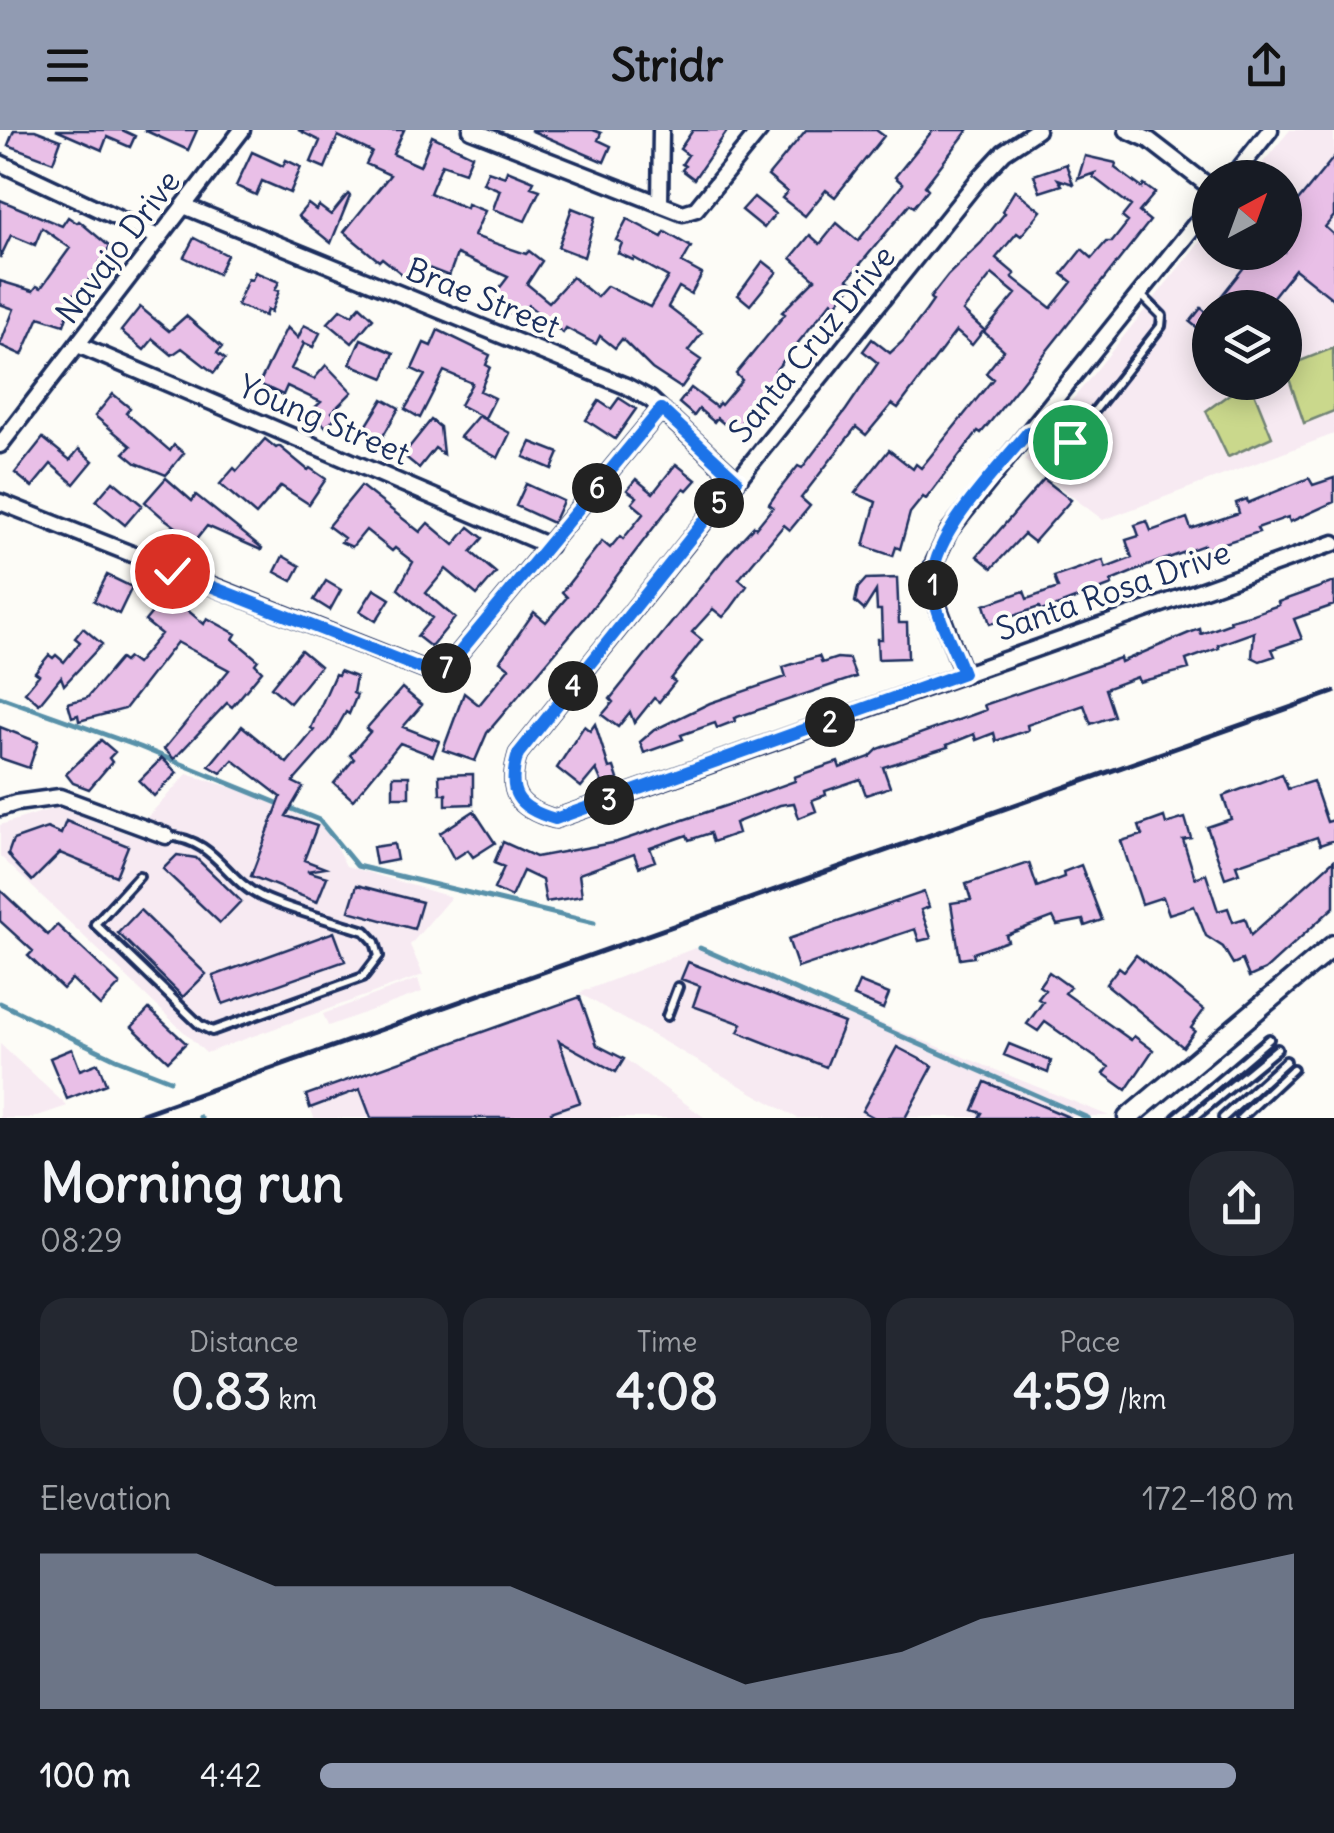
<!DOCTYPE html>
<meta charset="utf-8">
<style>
body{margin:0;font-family:Delius,sans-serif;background:#242831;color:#f1f3f6;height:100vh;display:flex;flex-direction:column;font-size:38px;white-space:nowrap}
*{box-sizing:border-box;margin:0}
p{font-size:32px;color:#9ea1a6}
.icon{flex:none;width:55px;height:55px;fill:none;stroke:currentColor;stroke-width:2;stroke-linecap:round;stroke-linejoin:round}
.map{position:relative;height:988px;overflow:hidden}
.side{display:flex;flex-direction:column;background:#171b24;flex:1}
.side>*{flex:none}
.needle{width:65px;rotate:41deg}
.buttons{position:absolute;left:1192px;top:30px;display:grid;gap:20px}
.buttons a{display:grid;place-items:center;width:110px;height:110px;border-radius:50%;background:#171b24;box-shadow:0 5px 25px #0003;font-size:50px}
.pin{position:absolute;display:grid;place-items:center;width:85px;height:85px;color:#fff;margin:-42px;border:5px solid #fff;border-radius:50%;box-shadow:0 2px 10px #0007}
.km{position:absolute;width:50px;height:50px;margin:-25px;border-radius:50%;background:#222;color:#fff;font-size:28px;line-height:50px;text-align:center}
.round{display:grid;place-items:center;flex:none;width:105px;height:105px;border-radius:40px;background:#242831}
.headline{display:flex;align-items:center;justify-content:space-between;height:170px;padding:0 40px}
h1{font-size:55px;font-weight:800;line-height:75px}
.figures{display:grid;grid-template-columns:repeat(3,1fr);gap:15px;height:170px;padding:10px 40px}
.figures div{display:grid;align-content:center;border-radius:25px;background:#242831;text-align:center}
.figures b{font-size:50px;font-weight:800}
.figures small{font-size:28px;font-weight:400}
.figures p{font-size:28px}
.chart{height:280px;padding:20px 40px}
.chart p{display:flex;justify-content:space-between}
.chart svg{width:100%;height:180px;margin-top:10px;fill:#919bb2;opacity:.7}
ul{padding:0 40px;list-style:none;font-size:32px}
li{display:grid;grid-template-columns:160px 120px 1fr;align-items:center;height:75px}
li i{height:25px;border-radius:12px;background:#919bb2}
header{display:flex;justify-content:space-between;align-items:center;height:130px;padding:0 40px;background:#919bb2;color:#111;font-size:45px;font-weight:800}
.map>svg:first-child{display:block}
</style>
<header><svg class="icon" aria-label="menu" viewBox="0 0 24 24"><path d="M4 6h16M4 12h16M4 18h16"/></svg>Stridr<svg class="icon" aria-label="share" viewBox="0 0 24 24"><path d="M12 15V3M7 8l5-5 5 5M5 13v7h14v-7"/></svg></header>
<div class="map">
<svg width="1334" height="988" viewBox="0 0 1334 988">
<rect width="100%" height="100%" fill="#fdfcf7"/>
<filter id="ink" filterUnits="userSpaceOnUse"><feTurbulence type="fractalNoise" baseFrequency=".01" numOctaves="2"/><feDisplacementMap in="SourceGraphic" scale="20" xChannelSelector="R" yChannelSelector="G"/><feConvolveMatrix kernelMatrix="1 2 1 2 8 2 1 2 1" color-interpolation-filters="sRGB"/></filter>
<g filter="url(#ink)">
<path fill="#f7eaf2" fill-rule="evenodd" d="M1290,0h44v304l-231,86 -79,-60 186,-231v23h75v-74l-34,-1zM1210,178h75v74h-75z
M187,644l73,22 67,33 19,37 105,31 -41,48 13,30 -217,78 -206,-197v-31l58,-18 73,28z
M695,818l414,168 -312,2 -218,-125z
M418,849l4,13 -94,34 -5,-12z
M580,867l17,48 31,16 77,57h-391l-8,-23z
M0,914l67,62 -35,12h-32z"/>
<path fill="#cad88c" stroke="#728475" stroke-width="2.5" d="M1333,218l1,63 -30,12 -19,-56z
M1235,260h18l19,47 -44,20 -22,-46z"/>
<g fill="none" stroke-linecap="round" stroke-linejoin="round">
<path stroke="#5991a9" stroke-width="5" d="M0,567l140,50 179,73 38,46 237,57
M700,818l388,170
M0,873l116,56 54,21
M200,987l1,1"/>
</g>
<path fill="#e9bfe7" stroke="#1b2f5e" stroke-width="2.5" d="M14,0h21l26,10 -8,22 -45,-17z
M56,0h66l13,6 -5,11 -23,-10 -5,13z
M144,0h53l-9,20z
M298,0h106l-11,24 27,12 12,-30 40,19 -7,17 -23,-8 -12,29 36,15 1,-4 18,7 -11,25 52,18 3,-3 13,10 -15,23 22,18 23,-25 25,20 10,-11 43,21 18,-30 -34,-19 -1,2 -15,-7 4,-10 -6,-3 11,-21 35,18 3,-5 26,15 -9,16 20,11 -11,20 -12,-7 -11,20 34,26 -14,18 13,9 -20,28 -29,-19 -30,-30 -7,9 -15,-12 -4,8 -30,-16 -3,5 -35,-28 -10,14 -26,-21 16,-21 -51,-23 -8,22 -31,-12 -11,14 -25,-20 -3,3 -35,-29 46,-57 -24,-11 6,-12 -34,-16 -13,32 -14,-6 9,-21z
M530,0h63l8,3 -3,7 13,6 -7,16z
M693,0h35l-34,49 -12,-9 3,-4 -3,-2 6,-9 -8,-6z
M806,0h70l8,6 -49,61 -9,-7 -21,26 -23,-18 5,-6 -19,-16z
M933,0h35l-43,56 3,3 -14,18 -4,-3 -62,75 6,4 -18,22 -4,-4 -57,70 3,3 -44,58 -17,-14 -3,4 -15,-13 -5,7 -15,-13 12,-15 25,19 3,-4 2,2 21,-25 -6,-6 49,-60 -3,-2 33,-33 -24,-21 19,-23 10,9 17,-21 21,18 45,-57 -8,-7z
M252,22l31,14 3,-6 15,7 -11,26 -28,-12 -6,14 -20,-9z
M1085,26l31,7 -1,5 27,20 2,-3 11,8 -16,19 11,9 -159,200 -10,12 -3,-2 -52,68 -3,-2 -13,16 -10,36 -4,-2 -3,9 -29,-10 12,-44 -21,-9 34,-43 24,19 3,-5 5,4 72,-89 -7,-6 18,-23 -20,-18 32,-38 -24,-20 -29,37 21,19 -12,15 -16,-14 -58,77 -6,-4 -26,31 -10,-8 -55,71 9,8 -20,24 -6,-5 -45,54 8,7 -16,22 -8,9 -10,-8 -21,23 10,8 -31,39 4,3 -16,20 -5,-4 -20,25 -4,-11 -12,15 -16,-12 11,-13 -3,-3 36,-45 80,-98 28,-30 2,2 17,-21 -4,-3 7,-10 22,-28 4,2 44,-58 32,-47 -15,-12 9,-12 18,14 13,-12 23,-30 7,-10 -3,-3 18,-23 33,-32 24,-30 -3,-2 13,-21 26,21 -20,25 -4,-3 -21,25 19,16 -3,3 39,31 21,-26 -10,-8 20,-25 10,9 14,-16h6l16,-20 -6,-5 9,-11 -38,-29 2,-4 -17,6z
M1334,27v59l-9,11 9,8v65l-39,-31 -31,39h-52l44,-56h29v-35z
M1066,34l7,20 -15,-5 4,6 -22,7 -6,-17z
M507,40l27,11 -3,6 9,3 -15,31 -32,-12 7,-19 -17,-7 5,-12 17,6z
M348,64l2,2 -19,47 -33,-27 10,-12 8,6 3,-4 12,9z
M754,67l21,17 -11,14 -22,-18z
M0,70l62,26 6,-9 9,6 2,-2 31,26 -31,48 -5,-1 -10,31 -25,-8 -17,38 -22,-10 14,-36 -14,-5v-23l33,10 4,-5 4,2 29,-40 -28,-20 -7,17 -24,-10 -11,23z
M572,78l23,9 -11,40 -26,-10z
M194,108l33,17 -9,19 -34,-17z
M763,131l14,11 -27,33 -12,-10z
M255,142l24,10 -4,8 4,1 -8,21 -4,-2 -2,6 -28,-11 11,-26 4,1z
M360,176l13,12 -21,25 -24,-20 13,-14 11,6z
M140,177l29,24 17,-15 36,31 -5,6 8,6 -11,14 -32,-25 -10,7 -19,-16 -9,11 -23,-19z
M1201,178l9,7v23l-20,-16z
M304,195l16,8 -7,14 -11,-5 2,2 -13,25 23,10 12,-14 26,27 -20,20 4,5 -10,10 -15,-16 10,-9 -34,-16 -4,9 -24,-11 28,-57 11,11z
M438,200l52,25 -4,10 4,2 -10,24 15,7 -10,20 -25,-13 12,-22 -28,-12 -24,47 -15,-9 20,-34 -13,-6 12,-26 7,3z
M361,209l33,14 -10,25 -34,-14z
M113,264l17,14 -4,5 44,38 4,-6 10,8 -18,22 -30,-12 -12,-10 7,-7 -36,-30z
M619,268l17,11 -21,30 -29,-19 13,-19 12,8z
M383,269l16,9 -20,35 -17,-10z
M478,286l32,17 -12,25 -38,-21z
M431,290l9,7 3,27 -8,-6 -16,20 -16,-13z
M43,308l27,22 9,-11 14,12 -19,23 -23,-20 -19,23 -17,-14z
M265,309l11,9 3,-2 29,24 2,-2 16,11 -17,25 -28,-18 -25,29 -36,-31 14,-16 3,3z
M531,312l28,11 -7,16 -28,-12z
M676,334l20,16 -9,10 -3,-2 -98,128 -99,117 -12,28 -32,-11 21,-57 15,12 30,-37 -9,-7 34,-49 12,10 21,-25 -5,-5 40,-51 8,7 10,-12 3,3 21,-26 -12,-10 5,-6 -10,-7 9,-11 17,14z
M166,348l26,23 4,-6 66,53 -1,2 -54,-24 -12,15 -34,-25 -16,-14z
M1309,348l4,7 21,-7v24l-44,20 -2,-5 -31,11 2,4 -53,17 -2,-4 -57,21 -36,15 1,4 -58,22 -13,4 -2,-4 -49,17 -6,-19 40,-14 3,8 31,-11 -4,-11 49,-17 3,8 26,-10 -6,-18 13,-4 -4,-11 12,-4 4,10 36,-13 4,11 48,-16 -3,-10 11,-4 1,4z
M1044,349l27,21 -37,42 -10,-8 -32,34 -15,-12z
M113,351l29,24 -17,20 -29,-24z
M526,354l37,17 -10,22 -37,-17z
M361,356l59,46 8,-9 26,22 15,-18 14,11 -12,14 25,21 -19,22 -31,-26 -20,24 29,25 -24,29 -14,-11 15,-18 -34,-29 15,-27 -18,-14 -3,3 -26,-21 -14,17 -11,-5 3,-4 -16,-12z
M283,426l17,10 -8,15 -17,-9z
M107,445l25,12 -13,27 -25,-13z
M897,448l2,45h8l1,35 -30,1 -1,-20h5l-1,-29h-4l-1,-19 -12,19 -9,-8 3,-14 8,-9z
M326,451l15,9 -11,20 -16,-10z
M1334,452v23l-40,14 8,20 -30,10 3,7 -15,5 -8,-4 2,-25 -36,13 1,3 -33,12 3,9 -50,13 -2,-5 -32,12 9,27 -23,8 -7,-19 -57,20 1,5 -32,11 -2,-8 -18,7 -2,-6 -27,11 1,2 -65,20 7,20 -24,8 -6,-16 -35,12 1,4 -14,5 4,11 -17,7 -5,-15 -14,2 -45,18 3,10 -25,9 -3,-9 -21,7 -2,-5 -37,13 5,13 -16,6 -5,-13 -55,20 3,22 -36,6 -4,-22 -19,-9 -12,26 -17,-8 10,-22 -10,-4 9,-21 33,15 81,-15 111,-37 67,-24 -1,-4 23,-8 21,-7 2,6 30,-11 8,-8 108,-39 -2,-5 136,-47 1,4 68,-29 11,-4 1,5 30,-11 -1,-3 23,-6 26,-9 -1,-3z
M374,459l16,10 -14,22 -16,-10z
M174,469l30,25 3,-6 29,16 -3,5 25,21 -3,4 7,7 -30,36 -5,-4 -53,56 -10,-10 65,-79 -52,-28 -52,67 -46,12 -1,-6 -6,2 -4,-14 19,-5 33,-39 4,3 4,-4 8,6 25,-30 -16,-13 9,-11 4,4z
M83,498l19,16 -38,41 -3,-8 -22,27 -14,-12 14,-17 -4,-3 14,-17 4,3 3,-3 8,7 16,-20 -5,-4z
M301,520l19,16 -30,37 -19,-16z
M819,526l3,7 15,-5 12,1 7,18 -122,41 1,3 -18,7 -2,-5 -34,12 2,4 -39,14 -4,-11 14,-12 56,-27 76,-26 -3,-10z
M340,541l16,6 -3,16 4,2 -8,19 -3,-2 -16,28 -37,42 10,5 -17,29 31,10 -13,34 21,8 -18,3 20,6 -10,25 -66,-26 30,-79 -48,-37 -12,13 -12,-7 33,-40 45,37 27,-33 -3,-2 24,-54 3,1z
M402,558l20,17 -19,22 36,14 -6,15 -33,-13 -47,57 -19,-17 20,-24 -4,-4 20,-23 -4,-3z
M595,594l14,44 5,-1 4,12 -15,6 -7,-16 -15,18 -24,-19 27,-42 6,5z
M0,597l38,15 -9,26 -29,-10z
M101,610l14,12 -6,6 3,4 -23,27 -16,-6 -7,-9z
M162,628l15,15 -23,23 -15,-15z
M473,644v30l-27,1v-11h-6l-1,-19z
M1282,644l6,15 25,-8 14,41 7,-2v20l-14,5 -3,-8 -81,28 3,8 -14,5 -18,-51 24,-8 -8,-23z
M393,646h16v21h-16z
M474,681l21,32 -22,14 -5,-7 -14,9 -14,-26z
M1164,687l2,7 19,-6 6,20 -8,2 12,38 11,-4 12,37 10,-3 5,14 12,-4 6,17 83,-75v47l-69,63 -16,7 -7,-17 -9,4 -10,-17 -17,-11 -12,-30 -25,8 -6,-17 -21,7 -21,-63 21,-6 -3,-9z
M66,691l62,25 -12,30 -56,-23 -28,28 -20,-21 -4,-6 5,-14 34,-12 14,6z
M394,714l3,16 -21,4 -3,-17z
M177,725l19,3 45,43 -21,22 -57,-54z
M1029,733l8,24 27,-10 -1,-5 18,-7 21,55 -17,6 -2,-6 -26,5 -4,-8 -47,18 2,6 -35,12 1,4 -14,2 -9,-56 20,-3 -5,-16z
M357,755l65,17 -8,27 -65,-18z
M0,760l48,45 9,-10 63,59 -20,22 -28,-27 -9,10 -35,-33 5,-5 -33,-30z
M924,762l5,15 -8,3 10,28 -12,3 -4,-12 -117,39 -10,-29z
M140,780l66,64 -23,23 -65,-64z
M334,802l11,29 -122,43 -10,-28z
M1136,825l68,55 -13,18 4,3 -12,16 -77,-63 13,-17 5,4z
M688,832l156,61 -18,44 -88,-35 4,-8 -49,-18 7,-20 -19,-7z
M1049,842l21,15 -5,6 66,47 3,-4 19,14 -27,40 -22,-16 5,-7 -64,-45 -7,9 -11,-7 16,-22 -5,-3 7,-9 -6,-4z
M859,852l30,12 -6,15 -30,-13z
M580,867l17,48 27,14 -8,13 -57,-31 21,61 -29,10 2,6h-182l-11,-29 -50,19 -4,-13z
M149,879l37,34 -18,18 -36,-34z
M1009,914l42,17 -3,12 -44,-18z
M897,917l36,19 -28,52h-30l-13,-7z
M72,919l8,21 18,-7 8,21 -39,15 -17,-41z
M985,952l86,36h-92l3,-5 -9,-3z"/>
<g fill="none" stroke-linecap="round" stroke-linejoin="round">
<g stroke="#1b2f5e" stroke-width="14">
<path id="service" d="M1029,302l20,16 12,1 9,-7 91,-116 1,-10 -22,-22
M139,746l-44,48 105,101 12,6 151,-54 16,-21 -4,-14 -10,-11c-33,-11 -70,-19 -103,-34 -38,-18 -45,-57 -95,-61
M667,886l11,-29
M1176,988l93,-79
M1193,988l84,-69
M1223,988l63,-57
M1241,988l52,-49"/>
</g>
<g stroke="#1b2f5e" stroke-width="21">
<path id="minor" d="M471,0l212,83 13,-4 64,-79
M1037,0l-33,22 -26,28 -460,574c-12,39 -1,54 37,65l779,-276
M1127,0l22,10 61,47
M0,33l158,74
M1232,48l38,-48
M660,74l1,-74
M184,76l442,180 24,13 87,81
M78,215l471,201
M0,315l242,-315
M0,372l440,174 221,-267
M963,543l-30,-80v-28l16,-34 261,-325
M0,678l16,-5 44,-6 106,39"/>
</g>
<g stroke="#1b2f5e" stroke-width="25">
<path id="tertiary" d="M1128,988l206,-173"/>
</g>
<use href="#service" stroke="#fdfcf7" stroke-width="6"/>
<use href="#minor" stroke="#fdfcf7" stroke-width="14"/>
<use href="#tertiary" stroke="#fdfcf7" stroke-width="18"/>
<path stroke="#1b2f5e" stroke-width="5" d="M131,988l1203,-426"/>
</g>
</g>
<g fill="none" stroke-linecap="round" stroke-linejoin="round" filter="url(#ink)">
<g stroke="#fff" stroke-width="20">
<path id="route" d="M172,441l268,105 221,-267 76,71 -219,274c-12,39 -1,54 37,65l408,-146c-9,-25 -25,-53 -30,-80 -10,-52 64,-122 95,-161l21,16 11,1 10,-7"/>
</g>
<use href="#route" stroke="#1a73e8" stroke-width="12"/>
</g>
<g text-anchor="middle" stroke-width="8" stroke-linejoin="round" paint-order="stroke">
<g font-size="32" fill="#1b2f5e" stroke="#fdfcf7">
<text transform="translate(118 117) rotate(-53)" y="11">Navajo Drive</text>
<text transform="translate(483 168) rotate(22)" y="11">Brae Street</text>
<text transform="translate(812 214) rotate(-51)" y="11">Santa Cruz Drive</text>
<text transform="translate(324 290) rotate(23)" y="11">Young Street</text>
<text transform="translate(1113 461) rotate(-19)" y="11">Santa Rosa Drive</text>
</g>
</g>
</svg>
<div class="buttons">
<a><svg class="needle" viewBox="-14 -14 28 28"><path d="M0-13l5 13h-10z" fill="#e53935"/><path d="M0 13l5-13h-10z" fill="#9ea1a6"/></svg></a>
<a><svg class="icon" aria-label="layers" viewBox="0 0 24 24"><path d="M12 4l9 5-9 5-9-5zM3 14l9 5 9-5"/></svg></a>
</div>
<div class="pin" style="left:1070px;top:312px;background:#1e9e55"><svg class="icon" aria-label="arrive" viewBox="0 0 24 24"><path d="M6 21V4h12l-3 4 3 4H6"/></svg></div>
<div class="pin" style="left:172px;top:441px;background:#d93025"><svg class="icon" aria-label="check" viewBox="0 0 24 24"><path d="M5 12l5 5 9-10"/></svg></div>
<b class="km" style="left:933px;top:455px">1</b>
<b class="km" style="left:830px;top:592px">2</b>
<b class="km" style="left:609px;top:670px">3</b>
<b class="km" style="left:573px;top:556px">4</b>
<b class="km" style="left:719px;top:373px">5</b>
<b class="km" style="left:597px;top:358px">6</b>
<b class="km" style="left:446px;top:538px">7</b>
</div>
<section class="side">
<div class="headline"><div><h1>Morning run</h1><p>08:29</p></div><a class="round"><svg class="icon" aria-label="share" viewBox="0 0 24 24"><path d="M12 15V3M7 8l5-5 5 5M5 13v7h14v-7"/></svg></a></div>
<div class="figures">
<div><p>Distance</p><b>0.83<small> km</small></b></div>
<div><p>Time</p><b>4:08</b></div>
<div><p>Pace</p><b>4:59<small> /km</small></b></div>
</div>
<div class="chart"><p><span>Elevation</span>172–180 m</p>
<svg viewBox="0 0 160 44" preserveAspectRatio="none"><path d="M0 44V6L10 6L20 6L30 14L40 14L50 14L60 14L70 22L80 30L90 38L100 34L110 30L120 22L130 18L140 14L150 10L160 6V44z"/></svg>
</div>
<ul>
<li><b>100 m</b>4:42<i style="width:94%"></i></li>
</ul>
</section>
